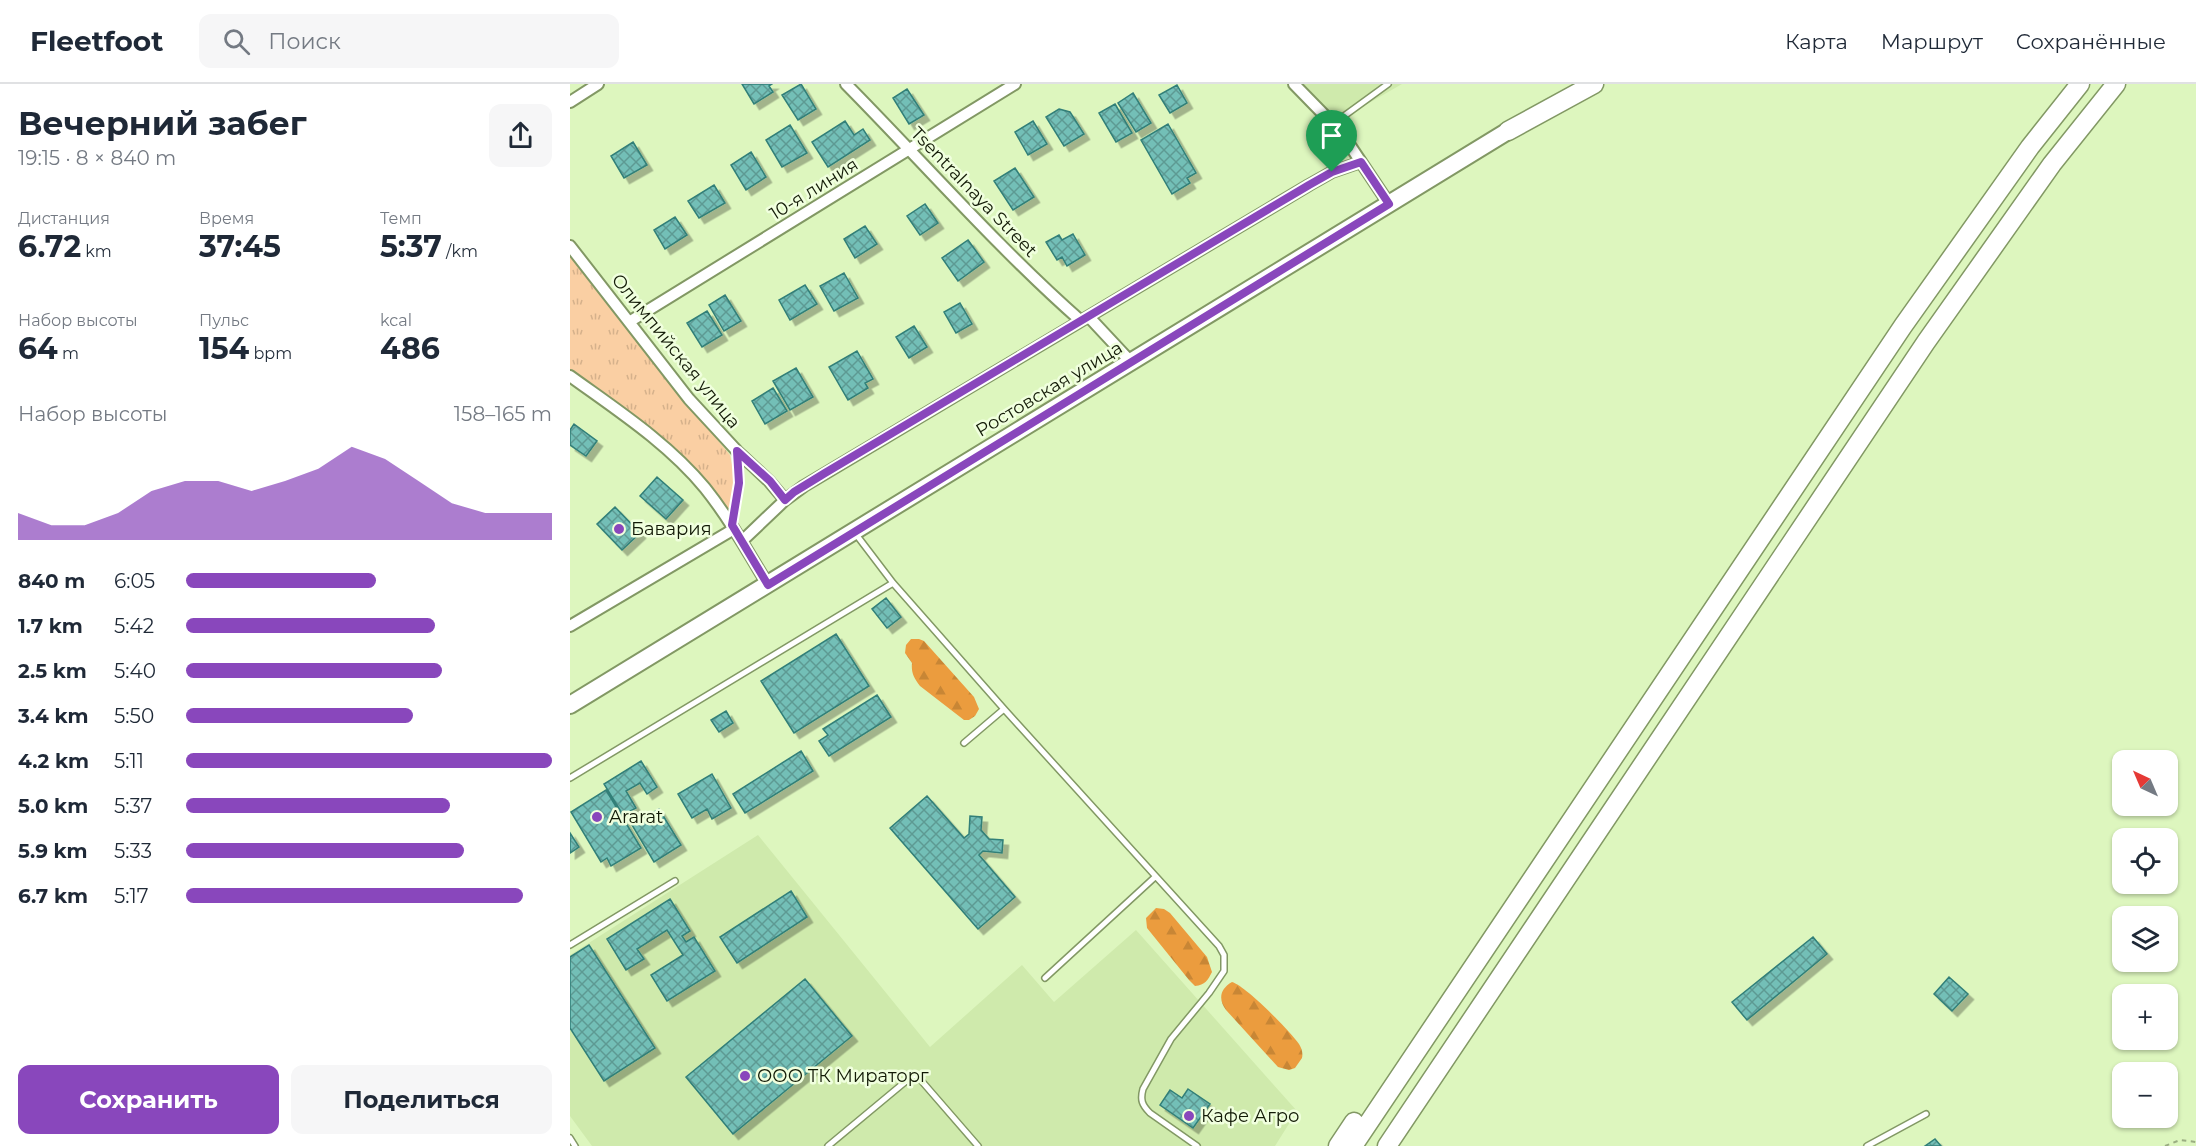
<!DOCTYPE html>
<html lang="ru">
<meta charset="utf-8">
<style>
body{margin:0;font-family:Montserrat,sans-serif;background:#f6f6f7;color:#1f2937;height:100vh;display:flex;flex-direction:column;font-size:22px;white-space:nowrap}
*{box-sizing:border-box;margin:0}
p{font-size:20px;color:#747a83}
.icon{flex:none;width:33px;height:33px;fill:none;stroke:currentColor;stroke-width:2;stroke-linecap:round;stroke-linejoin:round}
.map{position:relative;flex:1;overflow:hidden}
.drawer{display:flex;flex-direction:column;background:#fff;width:570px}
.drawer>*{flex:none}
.needle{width:39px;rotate:316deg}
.controls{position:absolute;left:1542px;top:666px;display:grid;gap:12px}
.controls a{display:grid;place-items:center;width:66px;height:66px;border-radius:12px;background:#fff;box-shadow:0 2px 4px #0004;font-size:30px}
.pin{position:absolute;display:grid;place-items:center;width:51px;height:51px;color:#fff;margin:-62px -26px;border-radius:50% 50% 50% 0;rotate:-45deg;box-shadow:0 0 6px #0007}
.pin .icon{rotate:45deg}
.round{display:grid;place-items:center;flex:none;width:63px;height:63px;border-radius:12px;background:#f6f6f7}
.summary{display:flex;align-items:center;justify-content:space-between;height:102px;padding:0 18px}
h1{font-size:33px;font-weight:700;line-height:45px}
.metrics{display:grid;grid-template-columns:repeat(3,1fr);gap:9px;height:102px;padding:6px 18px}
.metrics div{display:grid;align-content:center}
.metrics b{font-size:30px;font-weight:700}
.metrics small{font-size:16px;font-weight:400}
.metrics p{font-size:16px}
.chart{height:168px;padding:12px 18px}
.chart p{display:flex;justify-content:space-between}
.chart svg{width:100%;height:108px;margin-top:6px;fill:#8947bc;opacity:.7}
.action{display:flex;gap:12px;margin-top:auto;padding:12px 18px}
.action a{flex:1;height:69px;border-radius:12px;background:#8947bc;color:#fff;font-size:24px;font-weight:700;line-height:69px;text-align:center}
.action a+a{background:#f6f6f7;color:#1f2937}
ul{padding:0 18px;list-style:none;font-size:20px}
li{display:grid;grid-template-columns:96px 72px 1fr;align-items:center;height:45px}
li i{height:15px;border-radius:8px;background:#8947bc}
header{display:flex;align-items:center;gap:36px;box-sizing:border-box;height:84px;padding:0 30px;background:#fff;border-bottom:2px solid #e0e1e3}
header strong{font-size:28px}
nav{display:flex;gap:33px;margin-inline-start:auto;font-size:21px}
.search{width:420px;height:54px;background:#f6f6f7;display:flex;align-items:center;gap:15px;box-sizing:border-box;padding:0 21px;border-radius:12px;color:#747a83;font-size:22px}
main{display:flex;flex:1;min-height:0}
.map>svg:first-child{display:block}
</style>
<header>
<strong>Fleetfoot</strong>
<div class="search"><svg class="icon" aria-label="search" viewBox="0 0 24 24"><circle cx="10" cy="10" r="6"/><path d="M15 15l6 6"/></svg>Поиск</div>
<nav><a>Карта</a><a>Маршрут</a><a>Сохранённые</a></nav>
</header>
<main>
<section class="drawer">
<div class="summary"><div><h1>Вечерний забег</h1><p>19:15 · 8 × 840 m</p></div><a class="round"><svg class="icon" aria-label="share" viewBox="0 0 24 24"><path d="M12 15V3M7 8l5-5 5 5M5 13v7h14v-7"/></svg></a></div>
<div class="metrics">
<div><p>Дистанция</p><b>6.72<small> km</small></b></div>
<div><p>Время</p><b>37:45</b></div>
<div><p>Темп</p><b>5:37<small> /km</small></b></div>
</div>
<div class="metrics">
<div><p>Набор высоты</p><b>64<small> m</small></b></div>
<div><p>Пульс</p><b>154<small> bpm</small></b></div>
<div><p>kcal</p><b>486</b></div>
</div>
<div class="chart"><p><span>Набор высоты</span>158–165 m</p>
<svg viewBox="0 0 160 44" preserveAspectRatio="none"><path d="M0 44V33L10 38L20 38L30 33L40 24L50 20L60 20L70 24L80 20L90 15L100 6L110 11L120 20L130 29L140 33L150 33L160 33V44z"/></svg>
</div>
<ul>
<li><b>840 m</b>6:05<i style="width:52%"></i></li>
<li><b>1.7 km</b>5:42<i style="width:68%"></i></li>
<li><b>2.5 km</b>5:40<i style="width:70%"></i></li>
<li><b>3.4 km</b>5:50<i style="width:62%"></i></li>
<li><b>4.2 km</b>5:11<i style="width:100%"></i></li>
<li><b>5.0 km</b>5:37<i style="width:72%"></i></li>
<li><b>5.9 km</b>5:33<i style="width:76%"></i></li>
<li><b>6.7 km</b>5:17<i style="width:92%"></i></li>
</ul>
<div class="action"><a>Сохранить</a><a>Поделиться</a></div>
</section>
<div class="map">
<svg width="1626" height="1062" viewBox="0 0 1626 1062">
<defs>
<pattern id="grass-tufts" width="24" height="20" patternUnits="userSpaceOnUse" patternTransform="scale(1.5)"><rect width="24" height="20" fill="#facfa3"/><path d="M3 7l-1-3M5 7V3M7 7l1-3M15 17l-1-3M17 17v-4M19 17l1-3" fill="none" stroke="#d5b18b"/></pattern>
<pattern id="forest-firs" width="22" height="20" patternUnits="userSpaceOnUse" patternTransform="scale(1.5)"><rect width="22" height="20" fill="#eb9c3e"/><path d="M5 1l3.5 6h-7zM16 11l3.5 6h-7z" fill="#c88635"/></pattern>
<pattern id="building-cross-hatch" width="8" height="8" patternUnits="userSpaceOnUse" patternTransform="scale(1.5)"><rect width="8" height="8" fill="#73bfb7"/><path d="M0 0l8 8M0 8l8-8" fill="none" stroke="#5d9a93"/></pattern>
<filter id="shadow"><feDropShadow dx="5.5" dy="5.5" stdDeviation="0" flood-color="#0004"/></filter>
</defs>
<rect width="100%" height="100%" fill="#ddf6be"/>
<path fill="#cfeaac" d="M732,0h100l-64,37z
M188,751l172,212 92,-82 32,37 82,-72 161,181 -22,35h-683l-22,-30v-161z"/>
<path fill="url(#grass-tufts)" d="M0,171l55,72 105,128 5,23 -4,29 -5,2 -86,-87 -70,-52z"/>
<path fill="url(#forest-firs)" d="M341,555h8l5,2 50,56 5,12 -4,7 -6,4h-5l-44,-34c-6,-8 -9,-13 -8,-23l-7,-10 1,-8z
M586,824l8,1 6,4 37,44 5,15c-4,8 -7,13 -17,14l-6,-6 -42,-52 -1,-10z
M662,898c14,4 57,48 67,62 3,5 4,9 3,14l-7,10 -6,2 -11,-3 -52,-57c-8,-11 -6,-21 6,-28z"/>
<path fill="url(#building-cross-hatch)" stroke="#317f78" stroke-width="1.5" filter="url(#shadow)" d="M172,0h30l-3,2 4,6 -19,12z
M231,0l15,25 -18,11 -16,-25z
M607,1l10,18 -17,10 -11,-18z
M337,5l17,26 -15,9 -16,-26z
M563,9l18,30 -15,9 -18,-29z
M545,20l17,29 -16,9 -17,-29z
M489,25l11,3 14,22 -20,12 -18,-29z
M275,37l9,14 9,-6 7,11 -42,27 -16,-25z
M463,37l14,23 -19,11 -13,-23z
M598,40l28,49 -9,5 3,5 -18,11 -31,-54z
M220,41l17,28 -25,14 -16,-27z
M63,58l14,23 -23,13 -13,-22z
M181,68l15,25 -20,13 -15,-25z
M445,84l19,29 -21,13 -19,-29z
M144,101l11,18 -26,15 -11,-17z
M355,120l13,19 -18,12 -13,-19z
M105,133l12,18 -22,14 -11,-19z
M295,142l12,18 -22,14 -11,-19z
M503,150l12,21 -18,11 -5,-9 -5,3 -11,-18 13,-7 3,5z
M398,156l16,22 -26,19 -16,-23z
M274,189l14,25 -24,13 -14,-25z
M235,201l12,19 -27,16 -11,-20z
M155,211l16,26 -17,10 -15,-26z
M390,219l12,21 -16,9 -12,-21z
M137,227l15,24 -20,12 -15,-24z
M344,242l13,21 -18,11 -13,-21z
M287,267l16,28 -8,4 3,5 -20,12 -19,-33z
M226,284l17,29 -23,13 -17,-29z
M203,304l14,23 -22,13 -13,-23z
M4,340l23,17 -11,15 -16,-11v-15z
M87,393l26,23 -17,19 -26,-23z
M45,423l25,26 -18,17 -25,-26z
M316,514l15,19 -14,11 -15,-19z
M266,550l33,52 -75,47 -33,-52z
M307,611l14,22 -62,39 -10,-15 9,-6 -5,-6z
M156,627l7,12 -14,9 -8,-12z
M231,667l12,20 -68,42 -12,-19z
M71,677l16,26 -10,7 -7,-11 -14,8 10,17 -13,7 -19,-31z
M142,690l19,34 -19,11 -5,-10 -15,9 -14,-24z
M36,706l35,58 -30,18 -4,-8 -6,4 -30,-50z
M357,712l37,42 5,-4 1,-18 12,1 -1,13 8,9 14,1 -1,13 -19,-2 -4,4 36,42 -37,32 -88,-101z
M89,725l22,36 -27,17 -22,-37z
M0,749l9,14 -9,6z
M221,807l16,26 -70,46 -17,-26z
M100,815l20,32 -8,5 4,6 8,-5 21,34 -48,30 -16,-26 32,-20 -16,-25 -30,19 7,10 -18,11 -19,-31z
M1243,853l14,17 -80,66 -15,-18z
M19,861l66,103 -51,33 -34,-53v-71z
M1379,893l19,17 -16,17 -18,-17z
M235,895l47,57 -119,98 -47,-57z
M618,1005l22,15 -17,24 -33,-23 10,-15 12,8z
M1365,1055l6,7h-16z"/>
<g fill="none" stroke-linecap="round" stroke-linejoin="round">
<g stroke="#829864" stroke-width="8">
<path id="service" d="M763,40l55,-40
M285,449l38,50 111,126 215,237 5,9v16l-15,22 -38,46 -28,50c-3,11 -1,16 7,24l47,33
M394,659l40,-34
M0,694l323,-195
M0,861l105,-64
M475,894l110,-101
M0,1054l5,8
M258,1062l83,-69 4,-2 4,3 59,68
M1297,1062l59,-32"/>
</g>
<g stroke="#829864" stroke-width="14">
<path id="minor" d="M276,0c78,79 152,164 235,237
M724,0l39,40 14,17 42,63
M0,18l28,-18
M0,162l119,153 48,52 32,30 16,19
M519,233l42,45
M59,238l386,-238
M0,292c47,34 98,67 135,112 24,30 43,64 63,97
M172,457l43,-41 19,-14 505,-301 23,-13 29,-10
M0,542l164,-97"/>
</g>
<g stroke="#829864" stroke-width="20">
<path id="primary" d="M0,621l938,-574"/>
</g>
<g stroke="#829864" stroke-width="21">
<path id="trunk" d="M938,47l86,-47
M768,1062l16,-24
M783,1062l550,-820 127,-179 50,-63
M817,1062l539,-804 126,-178 64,-80"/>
</g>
<path stroke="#9aad81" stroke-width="2" stroke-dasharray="4.5 4.5" stroke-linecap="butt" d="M165,424l4,-39
M1595,1062l15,-6 16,2"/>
<use href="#service" stroke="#fff" stroke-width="5"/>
<use href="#minor" stroke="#fff" stroke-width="10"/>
<use href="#primary" stroke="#fff" stroke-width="16"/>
<use href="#trunk" stroke="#fff" stroke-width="18"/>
</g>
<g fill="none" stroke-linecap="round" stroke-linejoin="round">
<g stroke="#fff" stroke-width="12">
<path id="route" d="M791,78l28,42 -621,381 -36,-60 7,-42 -2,-32 33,30 15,19 9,-8 31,-19 484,-288 23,-13z"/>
</g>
<use href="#route" stroke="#8947bc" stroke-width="8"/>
</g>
<g fill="#8947bc" stroke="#f0ffde" stroke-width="2">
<circle cx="49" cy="445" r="6"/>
<circle cx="27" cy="733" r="6"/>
<circle cx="175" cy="992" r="6"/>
<circle cx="619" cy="1032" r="6"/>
</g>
<g text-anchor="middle" stroke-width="5" stroke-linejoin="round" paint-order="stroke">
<g font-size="18" fill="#121a06" stroke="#f0ffde">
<text transform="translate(244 105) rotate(-32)" y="6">10-я линия</text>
<text transform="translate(404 108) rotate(46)" y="6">Tsentralnaya Street</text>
<text transform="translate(106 267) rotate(51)" y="6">Олимпийская улица</text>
<text transform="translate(479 305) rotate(-31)" y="6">Ростовская улица</text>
</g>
<g font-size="18" fill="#121a06" stroke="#f0ffde" text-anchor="start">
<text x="61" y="451">Бавария</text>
<text x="39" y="739">Ararat</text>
<text x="187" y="998">ООО ТК Мираторг</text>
<text x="631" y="1038">Кафе Агро</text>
</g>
</g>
</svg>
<div class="controls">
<a><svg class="needle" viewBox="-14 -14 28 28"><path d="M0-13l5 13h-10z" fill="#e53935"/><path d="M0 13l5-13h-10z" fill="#747a83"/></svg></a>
<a><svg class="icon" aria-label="locate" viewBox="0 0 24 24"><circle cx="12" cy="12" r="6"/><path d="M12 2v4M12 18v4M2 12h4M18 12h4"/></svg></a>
<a><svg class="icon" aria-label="layers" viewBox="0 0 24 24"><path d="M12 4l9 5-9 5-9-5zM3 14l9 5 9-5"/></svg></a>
<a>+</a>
<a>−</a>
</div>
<div class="pin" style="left:762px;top:88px;background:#1e9e55"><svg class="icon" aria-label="arrive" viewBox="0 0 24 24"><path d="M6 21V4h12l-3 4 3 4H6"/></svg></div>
</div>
</main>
